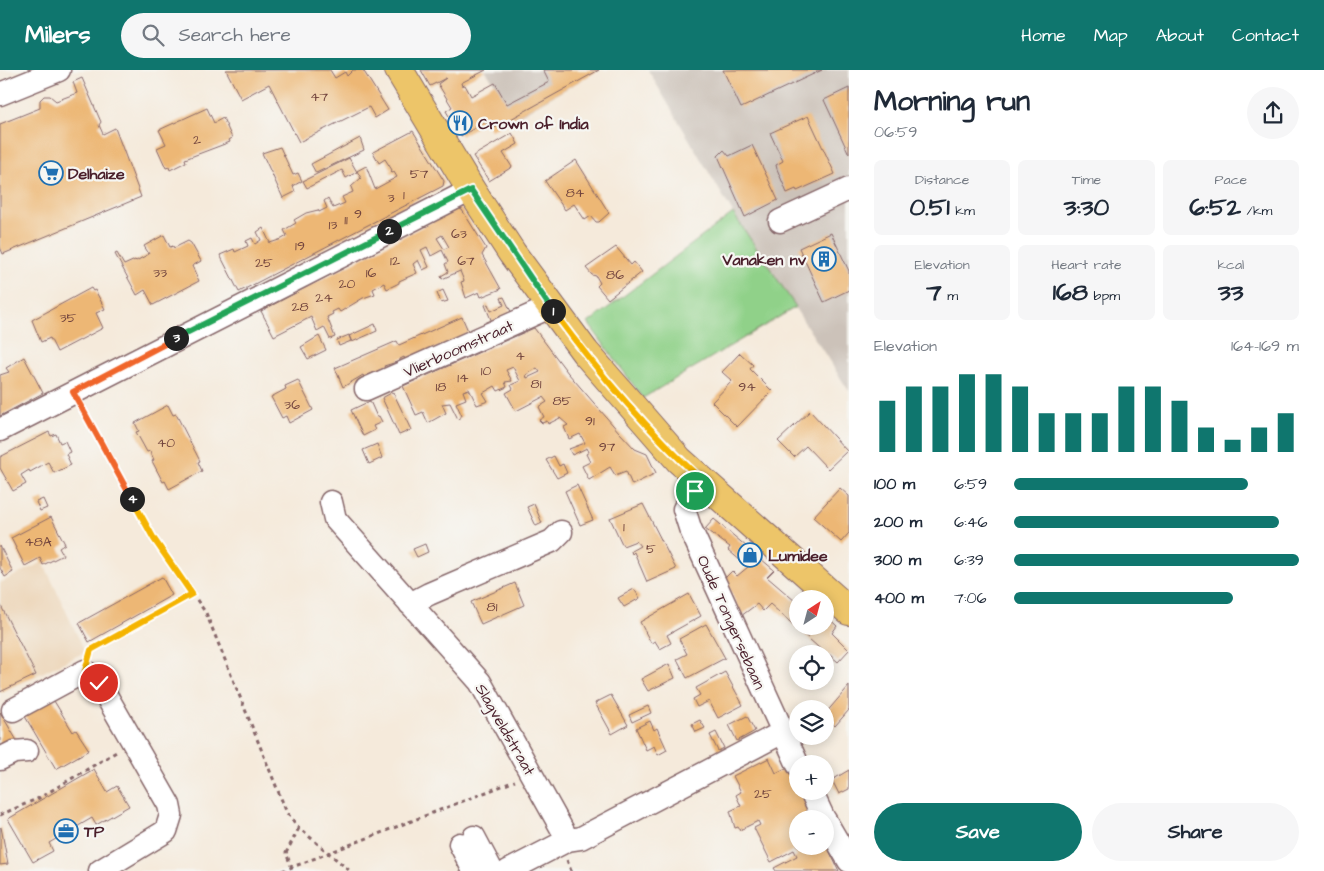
<!DOCTYPE html>
<meta charset="utf-8">
<style>
body{margin:0;font-family:"Architects Daughter",sans-serif;background:#f6f6f7;color:#1f2937;height:100vh;display:flex;flex-direction:column;font-size:19px;white-space:nowrap}
*{box-sizing:border-box;margin:0}
p{font-size:16px;color:#747a83}
.icon{flex:none;width:28px;height:28px;fill:none;stroke:currentColor;stroke-width:2;stroke-linecap:round;stroke-linejoin:round}
.map{position:relative;flex:1;overflow:hidden}
.panel{display:flex;flex-direction:column;background:#fff;width:475px}
.panel>*{flex:none}
.needle{width:32px;rotate:36deg}
.buttons{position:absolute;left:789px;top:520px;display:grid;gap:10px}
.buttons a{display:grid;place-items:center;width:45px;height:45px;border-radius:50%;background:#fff;box-shadow:0 2px 12px #0003;font-size:25px}
.pin{position:absolute;display:grid;place-items:center;width:42px;height:42px;color:#fff;margin:-21px;border:2px solid #fff;border-radius:50%;box-shadow:0 1px 5px #0007}
.km{position:absolute;width:25px;height:25px;margin:-12px;border-radius:50%;background:#222;color:#fff;font-size:14px;line-height:25px;text-align:center}
.round{display:grid;place-items:center;flex:none;width:52px;height:52px;border-radius:26px;background:#f6f6f7}
.headline{display:flex;align-items:center;justify-content:space-between;height:85px;padding:0 25px}
h1{font-size:28px;font-weight:700;line-height:38px}
.metrics{display:grid;grid-template-columns:repeat(3,1fr);gap:8px;height:85px;padding:5px 25px}
.metrics div{display:grid;align-content:center;border-radius:8px;background:#f6f6f7;text-align:center}
.metrics b{font-size:25px;font-weight:700}
.metrics small{font-size:14px;font-weight:400}
.metrics p{font-size:14px}
.chart{height:140px;padding:10px 25px}
.chart p{display:flex;justify-content:space-between}
.chart svg{width:100%;height:90px;margin-top:5px;stroke:#0f766e;stroke-width:6}
.primary-button{display:flex;gap:10px;margin-top:auto;padding:10px 25px}
.primary-button a{flex:1;height:58px;border-radius:30px;background:#0f766e;color:#fff;font-size:20px;font-weight:700;line-height:58px;text-align:center}
.primary-button a+a{background:#f6f6f7;color:#1f2937}
ul{padding:0 25px;list-style:none;font-size:16px}
li{display:grid;grid-template-columns:80px 60px 1fr;align-items:center;height:38px}
li i{height:12px;border-radius:6px;background:#0f766e}
header{display:flex;align-items:center;gap:30px;box-sizing:border-box;height:70px;padding:0 25px;background:#0f766e;color:#fff}
header strong{font-size:24px}
nav{display:flex;gap:28px;margin-inline-start:auto;font-size:18px}
.search{width:350px;height:45px;background:#f6f6f7;display:flex;align-items:center;gap:12px;box-sizing:border-box;padding:0 18px;border-radius:28px;color:#747a83;font-size:19px}
main{display:flex;flex:1;min-height:0}
.map>svg:first-child{display:block}
</style>
<header>
<strong>Milers</strong>
<div class="search"><svg class="icon" aria-label="search" viewBox="0 0 24 24"><circle cx="10" cy="10" r="6"/><path d="M15 15l6 6"/></svg>Search here</div>
<nav><a>Home</a><a>Map</a><a>About</a><a>Contact</a></nav>
</header>
<main>
<div class="map">
<svg width="849" height="801" viewBox="0 0 849 801">
<rect width="100%" height="100%" fill="#f6f6f2"/>
<filter id="ink" filterUnits="userSpaceOnUse"><feTurbulence type="fractalNoise" baseFrequency=".02" numOctaves="2"/><feDisplacementMap in="SourceGraphic" scale="10" xChannelSelector="R" yChannelSelector="G"/><feConvolveMatrix kernelMatrix="1 2 1 2 8 2 1 2 1" color-interpolation-filters="sRGB"/></filter>
<filter id="wash" filterUnits="userSpaceOnUse"><feTurbulence type="fractalNoise" baseFrequency=".0096" numOctaves="4" result="noise"/><feDisplacementMap in="SourceGraphic" scale="20" xChannelSelector="R" yChannelSelector="G"/><feGaussianBlur stdDeviation="1.12" result="paint"/><feColorMatrix in="noise" values="0 0 0 0 0 0 0 0 0 0 0 0 0 0 0 0 0 1.4 0 .05"/><feComposite in="paint" operator="in"/></filter>
<g filter="url(#wash)">
<rect width="100%" height="100%" fill="#f5eadb"/>
<path fill="#edd7bb" d="M43,492l42,90 -85,41v-110z"/>
<path fill="#ccc2b9" d="M484,0h115l-84,48 -20,-35z
M648,0h201v321l-116,-178z"/>
<path fill="#90d189" stroke="#6d785a" d="M733,143l63,94 -153,91 -55,-75z"/>
<g id="blocks">
<path fill="#edb775" fill-rule="evenodd" d="M226,0h104l5,8 10,-6 2,4 6,-6h10l25,40 -13,8 -6,-11 -70,35 -30,-58 -28,15z
M421,0h65l-25,13 1,3 3,-1 6,11 24,-13 12,21 42,-22 -6,-12h56l-108,60 -6,-8 -24,14 -15,-25 6,-4 -14,-23 8,-6 -16,8z
M723,0h99l-81,38z
M82,8l19,44 -2,3 4,9 12,-6 26,69 -138,57 -3,-7v-123l40,-16v-8l4,-4h6l6,5 21,-8 -4,-11z
M849,18v66l-25,-54z
M207,38l7,15 9,-5 9,20 -3,2 1,2 -45,17 1,3 -16,8 -1,-3 -3,1 -9,-20 9,-4 -7,-14z
M808,46l27,58 -38,17 -1,-2 -9,4 -10,-24 -1,-4 7,-4 -13,-28z
M413,61l31,50 -1,5 -204,106 -19,-37 14,-6 1,3 13,-6 -2,-5 6,-3 3,6 6,-4 -4,-8 6,-4 7,15 12,-4 5,-3 -3,-6 12,-7 -2,-3 12,-7 12,-3 1,2 8,-4 -3,-7 4,-3 5,10 12,-5 -3,-6 11,-5 -2,-5 10,-9 -4,-7 9,-5 9,23 22,-12 -3,-5 -2,1 -2,-2 2,-1 -7,-11 -6,4 -6,-11z
M512,63l6,11 -15,9 9,14 -23,14 -16,-25z
M360,68l4,12 -48,23 -5,-9z
M752,75l26,55 -33,17 -27,-61 6,-6 5,6z
M280,77l13,28 5,-2 4,8 -9,5 2,6 -12,6 -21,-45z
M349,88l8,14 -11,6 -4,-8 -35,18 -4,-7z
M576,90l33,53 -10,9h-3l-5,-6 -6,4 -11,-16 -9,6 -20,-29z
M458,138l4,2 24,38 -4,7 19,34 -20,8 -2,-5 -13,6 -5,-16 3,-1 -4,-10 -18,8 -1,-3 7,-4 -3,-8 3,-2 -6,-12 -11,6 -4,-9 -6,3 8,17 -6,3 -5,-10 -5,4 4,9 -18,8v2l-12,6 -3,-6 -11,6 2,5 -12,4 -23,14 -2,-3 -6,3 1,2 -6,3 8,20 -5,2 -6,-12 -7,4 -6,-14 -37,19 -13,-25zM442,165l7,12 -5,2 -7,-11z
M831,163l18,38v19l-25,12 -25,-54z
M164,165l6,12 3,-1 1,2 14,-7 3,2 10,18 -9,5 7,15 -46,24 -8,-15 -8,5 -22,-41 2,-1 7,12 11,-5 1,1 13,-7 -5,-8z
M616,177l15,18 3,-3 8,10 -34,27 -11,-13 3,-3 -4,-7 -4,-1 -6,-7z
M91,218l2,3 2,-1 10,19 -9,4 7,15 -46,24 -7,-14 -9,4 -9,-22z
M443,220l5,11 -7,2 -4,-10z
M504,227l10,21 -20,9 -9,-22 3,-1 3,7 13,-6 -3,-7z
M462,247l7,16 -62,30 -3,-6 -4,2v2l-16,5 1,2 -21,9 -1,-2 -20,12 -8,-19 62,-27 2,4z
M375,254l2,7 -25,11 -3,-6z
M534,258l34,45 51,59 16,17 12,5 9,19 -24,12 -6,-14 -11,4 -5,-8 -21,13 -7,-14 8,-4 -4,-8 3,-2 -2,-4 -15,7 -3,-6 16,-6 -5,-9 -11,5 -5,-12 4,-2 -8,-7 -12,6 -1,-3 -5,2 -3,-3 5,-3 -5,-10 8,-5 -4,-5 -27,14 -10,-18 7,-4 -2,-4 9,-4 -7,-14 -7,3 6,11 -7,1 2,5 -9,4 -3,-5 -12,7 5,8 -11,4 -8,-16 -6,2 3,8 -10,4 6,13 -4,3 -8,-16 -8,1 4,9 -18,10 -5,-11 -7,3 -13,-29zM537,298l3,4 -13,6 -1,-3z
M349,265l2,6 -12,5 -2,-6z
M319,266l7,14 -18,9 -7,-12z
M740,283l13,12 -3,4 22,22 -35,36 -25,-25 20,-21 -10,-9z
M24,287l19,36 -43,23v-41l9,-3 -3,-4z
M298,310l15,30 -24,13 -3,-7 -4,2 -11,-21 15,-8 -1,-3z
M393,322l18,38 -12,5 -17,-37z
M370,331l7,16 2,-1 3,6 -9,4 2,4 -12,6 -12,-26z
M168,335l5,10 3,-1 24,47 -2,1 4,9 -33,18 -4,-8 -2,1 -11,-21 2,-1 -4,-9 -3,1 -11,-20 3,-1 -4,-8z
M810,341l37,40 -19,18 -22,-23 -12,11 -16,-16z
M49,362l2,4 5,-2 4,9 5,-2 5,11 -4,2 5,11 -17,8 -6,-11 -18,10 -1,-2 -8,5 5,9 -13,7 -13,-23v-11z
M377,374l5,14 -13,6 -6,-14z
M554,386l5,10 4,-2 4,9 -10,5 -11,-18z
M577,415l16,35 -13,5 -15,-34z
M840,418l9,8v37l-8,9 -28,-25z
M43,429l4,9 -7,3 -4,-9z
M534,434l8,19 -6,3 -9,-19z
M643,434l33,65 -29,13 -13,-30 -2,2 -1,-3 9,-5 -4,-5 -13,5 -13,-28z
M51,447l14,27 -6,4 4,7 -20,10 -3,-7 -15,8 -14,-28z
M714,449l60,51 -7,7 28,24 6,-6 4,4h-7v27h27v-11l12,11 -5,7 17,17 -11,12 -8,-7 -2,1 -58,-52 -7,7 -6,-7 -16,12 -16,-38 7,-7 5,5 11,-9 -20,-17 2,-3 -25,-18z
M425,474l3,8 -11,5 -4,-8z
M0,476l13,26 -8,5 -5,-9z
M162,507l10,18 -83,47 -10,-19z
M515,513l9,22 -43,19 -10,-22z
M634,519l6,9 -16,9 -6,-9z
M689,524l12,22 -34,19 4,8 -11,6 -5,-8 -4,2 -11,-21z
M0,534l36,71 -36,17z
M706,554l19,34 -38,20 -10,-19 10,-5 -8,-15z
M669,594l6,14 -27,13 -7,-12z
M725,602l18,33 -25,13 -9,-17 -12,6 -4,-8 7,-4 -4,-7z
M849,616v24l-14,16 -10,-9v-3z
M611,625l17,30 -16,9 -17,-31z
M51,626l22,36 3,-2 13,20 -33,19 -33,-56z
M648,636l3,7 -19,9 -3,-7z
M0,642l19,32 -19,11z
M747,646l8,15 -18,10 -8,-16z
M700,650l5,8 -9,4 -4,-8z
M650,651l4,9 3,-2 10,22 -9,5 -4,-9 -8,4 -10,-22z
M716,662l8,16 -6,3 -8,-16z
M769,688l7,15 12,-6 10,19v5h2l14,28h-16v27h27v-4l14,29h-63l-2,-3 23,-12 -3,-6 -23,12 -17,-34 6,-3 -2,-4 -18,9 -2,-3 -3,1 -5,-17 11,-5 -5,-11 5,-3 -8,-16z
M94,699l13,23 10,-6 12,20 -33,19 -4,-7 -43,25 4,8 -20,11 -25,-43z
M849,700v19l-10,5 -7,-14z
M1,757l7,37 -8,1v-37z"/>
</g>
</g>
<g filter="url(#ink)">
<use href="#blocks" fill-opacity="0" stroke="#866669" stroke-width="1"/>
<g fill="none" stroke-linecap="round" stroke-linejoin="round">
<g stroke="#866669" stroke-width="25">
<path id="minor" d="M0,24l59,-24
M780,151l69,-32
M366,319l184,-82
M0,360l471,-240
M702,410l-18,29 6,19 108,237
M331,432l4,17 145,163 88,158 13,-2 200,-105
M410,534l19,-10 123,-53 9,-9
M13,640l72,-39 14,12 70,122 2,10 -5,16 -66,40
M0,689l14,-7 13,-1
M811,721l13,28
M825,750l24,41
M474,767l18,34
M460,774l14,27
M508,801l60,-31"/>
</g>
<g stroke="#866669" stroke-width="30">
<path id="major" d="M399,0l72,120 41,63 73,99 94,108 170,151"/>
</g>
<path stroke="#866669" stroke-width="3" stroke-dasharray="4 4" stroke-linecap="butt" d="M82,338l72,131 52,74 81,200 12,15 51,43
M90,583l1,-3 102,-57
M0,745l39,-17 79,-47
M567,790l4,11
M292,798l-6,-15 13,-25
M282,801l233,-90"/>
<use href="#minor" stroke="#fff" stroke-width="22"/>
<use href="#major" stroke="#edc569" stroke-width="28"/>
</g>
</g>
<g fill="none" stroke-linecap="round" stroke-linejoin="round" filter="url(#ink)">
<g stroke="#fff" stroke-width="10">
<path id="split-1" d="M553,241c44,60 94,119 149,169l-7,11"/>
</g>
<g stroke="#fff" stroke-width="10">
<path id="split-2" d="M389,161l82,-41 82,121"/>
</g>
<g stroke="#fff" stroke-width="10">
<path id="split-3" d="M176,268l213,-107"/>
</g>
<g stroke="#fff" stroke-width="10">
<path id="split-4" d="M132,429l-59,-107 103,-54"/>
</g>
<g stroke="#fff" stroke-width="10">
<path id="split-5" d="M99,613l-14,-12 6,-21 101,-56 -38,-55 -22,-40"/>
</g>
<use href="#split-1" stroke="#f5b400" stroke-width="6"/>
<use href="#split-2" stroke="#22a559" stroke-width="6"/>
<use href="#split-3" stroke="#22a559" stroke-width="6"/>
<use href="#split-4" stroke="#f0652b" stroke-width="6"/>
<use href="#split-5" stroke="#f5b400" stroke-width="6"/>
</g>
<defs>
<g id="restaurant-ring" transform="scale(1.25)"><circle r="9.5" fill="#f6f6f2" stroke="#1f6fb2" stroke-width="1.5"/><path d="M-5-6h1v4h1v-4h1v4h1v-4h1v5L-1.5 .5V6h-2V.5L-5-1ZM5-6V6H3V1.5H1.5Q1.5-4 5-6Z" fill="#1f6fb2"/></g>
<g id="supermarket-ring" transform="scale(1.25)"><circle r="9.5" fill="#f6f6f2" stroke="#1f6fb2" stroke-width="1.5"/><path d="M-6-5.5h2.5l.6 2H6L4.5 2H-2.5L-4.4-4H-6ZM-1.5 3.2a1.3 1.3 0 1 0 .1 0ZM3 3.2a1.3 1.3 0 1 0 .1 0Z" fill="#1f6fb2"/></g>
<g id="building-ring" transform="scale(1.25)"><circle r="9.5" fill="#f6f6f2" stroke="#1f6fb2" stroke-width="1.5"/><path d="M-4-6H4V6H1V3H-1V6H-4ZM-2.5-4.3h1.7v1.8h-1.7ZM.8-4.3h1.7v1.8H.8ZM-2.5-1h1.7V.8h-1.7ZM.8-1h1.7V.8H.8Z" fill="#1f6fb2"/></g>
<g id="shop-ring" transform="scale(1.25)"><circle r="9.5" fill="#f6f6f2" stroke="#1f6fb2" stroke-width="1.5"/><path d="M-5-2.5h2.3a2.7 3.5 0 0 1 5.4 0H5L5.5 6h-11ZM-1.5-2.5h3a1.5 2.3 0 0 0-3 0Z" fill="#1f6fb2"/></g>
<g id="office-ring" transform="scale(1.25)"><circle r="9.5" fill="#f6f6f2" stroke="#1f6fb2" stroke-width="1.5"/><path d="M-6-3h4V-5.5h4V-3h4V5H-6ZM-1-4.5V-3h2v-1.5ZM-6 0V1H6V0Z" fill="#1f6fb2"/></g>
</defs>
<g fill-rule="evenodd">
<use href="#restaurant-ring" x="460" y="53"/>
<use href="#supermarket-ring" x="51" y="103"/>
<use href="#building-ring" x="824" y="189"/>
<use href="#shop-ring" x="750" y="485"/>
<use href="#office-ring" x="66" y="761"/>
</g>
<g text-anchor="middle" stroke-width="4.5" stroke-linejoin="round" paint-order="stroke">
<g font-size="14" fill="#73453e">
<text x="319" y="31">47</text>
<text x="197" y="74">2</text>
<text x="419" y="108">57</text>
<text x="575" y="127">84</text>
<text x="404" y="129">1</text>
<text x="391" y="132">3</text>
<text x="358" y="148">9</text>
<text x="346" y="154">11</text>
<text x="333" y="159">13</text>
<text x="459" y="168">63</text>
<text x="300" y="180">19</text>
<text x="395" y="195">12</text>
<text x="466" y="195">67</text>
<text x="264" y="197">25</text>
<text x="160" y="207">33</text>
<text x="371" y="207">16</text>
<text x="615" y="209">86</text>
<text x="347" y="218">20</text>
<text x="324" y="232">24</text>
<text x="300" y="241">28</text>
<text x="68" y="252">35</text>
<text x="520" y="290">4</text>
<text x="486" y="305">10</text>
<text x="463" y="312">14</text>
<text x="536" y="318">81</text>
<text x="441" y="321">18</text>
<text x="747" y="321">94</text>
<text x="562" y="335">85</text>
<text x="292" y="339">36</text>
<text x="590" y="355">91</text>
<text x="166" y="377">40</text>
<text x="607" y="381">97</text>
<text x="624" y="461">1</text>
<text x="38" y="476">48A</text>
<text x="651" y="483">5</text>
<text x="492" y="541">81</text>
<text x="763" y="728">25</text>
</g>
<g font-size="16" font-weight="bold" fill="#4a1f2b" stroke="#f6f6f2" text-anchor="start">
<text x="478" y="59">Crown of India</text>
<text x="68" y="109">Delhaize</text>
<text x="806" y="195" text-anchor="end">Vanaken nv</text>
<text x="768" y="491">Lumidee</text>
<text x="84" y="767">TP</text>
</g>
<g font-size="16" fill="#4a1f2b" stroke="#f6f6f2">
<text transform="translate(458 278) rotate(-24)" y="6">Vlierboomstraat</text>
<text transform="translate(732 552) rotate(66)" y="6">Oude Tongersebaan</text>
<text transform="translate(506 659) rotate(60)" y="6">Slagveldstraat</text>
</g>
</g>
</svg>
<div class="buttons">
<a><svg class="needle" viewBox="-14 -14 28 28"><path d="M0-13l5 13h-10z" fill="#e53935"/><path d="M0 13l5-13h-10z" fill="#747a83"/></svg></a>
<a><svg class="icon" aria-label="locate" viewBox="0 0 24 24"><circle cx="12" cy="12" r="6"/><path d="M12 2v4M12 18v4M2 12h4M18 12h4"/></svg></a>
<a><svg class="icon" aria-label="layers" viewBox="0 0 24 24"><path d="M12 4l9 5-9 5-9-5zM3 14l9 5 9-5"/></svg></a>
<a>+</a>
<a>−</a>
</div>
<div class="pin" style="left:695px;top:421px;background:#1e9e55"><svg class="icon" aria-label="arrive" viewBox="0 0 24 24"><path d="M6 21V4h12l-3 4 3 4H6"/></svg></div>
<div class="pin" style="left:99px;top:613px;background:#d93025"><svg class="icon" aria-label="check" viewBox="0 0 24 24"><path d="M5 12l5 5 9-10"/></svg></div>
<b class="km" style="left:553px;top:241px">1</b>
<b class="km" style="left:389px;top:161px">2</b>
<b class="km" style="left:176px;top:268px">3</b>
<b class="km" style="left:132px;top:429px">4</b>
</div>
<section class="panel">
<div class="headline"><div><h1>Morning run</h1><p>06:59</p></div><a class="round"><svg class="icon" aria-label="share" viewBox="0 0 24 24"><path d="M12 15V3M7 8l5-5 5 5M5 13v7h14v-7"/></svg></a></div>
<div class="metrics">
<div><p>Distance</p><b>0.51<small> km</small></b></div>
<div><p>Time</p><b>3:30</b></div>
<div><p>Pace</p><b>6:52<small> /km</small></b></div>
</div>
<div class="metrics">
<div><p>Elevation</p><b>7<small> m</small></b></div>
<div><p>Heart rate</p><b>168<small> bpm</small></b></div>
<div><p>kcal</p><b>33</b></div>
</div>
<div class="chart"><p><span>Elevation</span>164–169 m</p>
<svg viewBox="0 0 160 44" preserveAspectRatio="none"><path d="M5 44V19M15 44V12M25 44V12M35 44V6M45 44V6M55 44V12M65 44V25M75 44V25M85 44V25M95 44V12M105 44V12M115 44V19M125 44V32M135 44V38M145 44V32M155 44V25"/></svg>
</div>
<ul>
<li><b>100 m</b>6:59<i style="width:82%"></i></li>
<li><b>200 m</b>6:46<i style="width:93%"></i></li>
<li><b>300 m</b>6:39<i style="width:100%"></i></li>
<li><b>400 m</b>7:06<i style="width:77%"></i></li>
</ul>
<div class="primary-button"><a>Save</a><a>Share</a></div>
</section>
</main>
